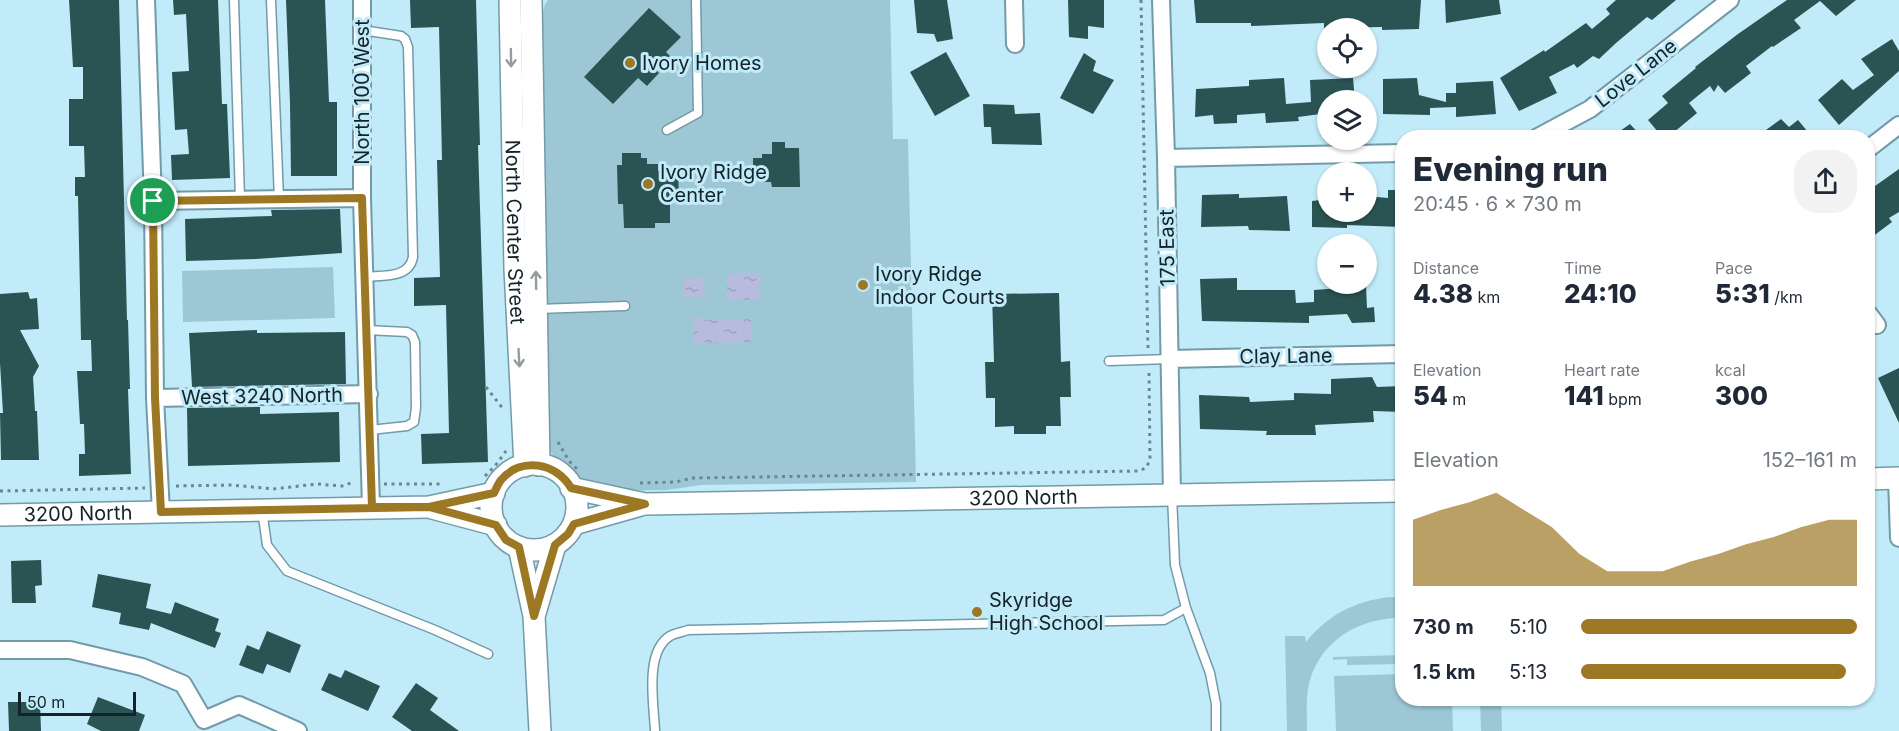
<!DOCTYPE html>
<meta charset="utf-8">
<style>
body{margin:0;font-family:Inter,sans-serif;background:#f2f2f3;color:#1f2937;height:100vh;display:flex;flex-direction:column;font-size:22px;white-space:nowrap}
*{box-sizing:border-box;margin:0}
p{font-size:20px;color:#747a83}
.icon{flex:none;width:33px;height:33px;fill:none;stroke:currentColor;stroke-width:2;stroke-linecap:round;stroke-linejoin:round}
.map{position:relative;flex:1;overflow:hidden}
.drawer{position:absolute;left:1395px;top:130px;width:480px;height:576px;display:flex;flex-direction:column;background:#fff;border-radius:24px;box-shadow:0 2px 4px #0004}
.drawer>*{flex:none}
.buttons{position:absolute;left:1317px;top:18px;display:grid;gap:12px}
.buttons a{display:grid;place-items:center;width:60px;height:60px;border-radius:50%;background:#fff;box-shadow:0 2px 4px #0004;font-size:30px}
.scale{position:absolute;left:18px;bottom:15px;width:118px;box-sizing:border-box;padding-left:6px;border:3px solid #142329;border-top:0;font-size:16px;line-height:21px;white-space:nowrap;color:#142329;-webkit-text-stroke:4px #c2ebfa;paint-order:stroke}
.pin{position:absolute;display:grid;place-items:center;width:51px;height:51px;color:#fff;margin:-26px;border:3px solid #fff;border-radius:50%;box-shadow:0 2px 6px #0007}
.round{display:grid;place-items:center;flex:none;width:63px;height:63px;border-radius:24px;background:#f2f2f3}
.summary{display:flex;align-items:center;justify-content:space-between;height:102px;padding:0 18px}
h1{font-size:33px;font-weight:800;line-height:45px}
.figures{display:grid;grid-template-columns:repeat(3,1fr);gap:9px;height:102px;padding:6px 18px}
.figures div{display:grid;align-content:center}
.figures b{font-size:26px;font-weight:800}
.figures small{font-size:16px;font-weight:400}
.figures p{font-size:16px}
.chart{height:168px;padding:12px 18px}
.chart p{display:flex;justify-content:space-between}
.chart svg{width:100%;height:108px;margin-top:6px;fill:#9d7824;opacity:.7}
ul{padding:0 18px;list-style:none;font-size:20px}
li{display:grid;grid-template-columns:96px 72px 1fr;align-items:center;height:45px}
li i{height:15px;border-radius:8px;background:#9d7824}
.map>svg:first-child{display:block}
</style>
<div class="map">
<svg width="1899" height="731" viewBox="0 0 1899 731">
<defs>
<pattern id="water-ripples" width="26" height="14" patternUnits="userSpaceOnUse" patternTransform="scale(1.5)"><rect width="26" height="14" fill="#b7bcdf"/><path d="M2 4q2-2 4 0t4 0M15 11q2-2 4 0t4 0" fill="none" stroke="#9ca1bf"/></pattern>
</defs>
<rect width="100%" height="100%" fill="#c2ebfa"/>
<path fill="#9ec7d6" d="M548,0h342l3,139h15l8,343 -215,3 -34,5 -57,1 -27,-8 -31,-29 -5,-10 -5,-429 3,-11z
M333,267l2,51 -152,4 -1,-51z
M1390,597l12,1v20c-44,-1 -86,25 -94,71 -2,14 -1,28 -1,42h-20l-2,-95h20l1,6c22,-27 48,-41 84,-45z
M1402,655v9l-55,1v-6l-14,1v-3z
M1402,674v25h50l1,32h-117l-2,-55z
M1480,699h21l1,32h-21z"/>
<path fill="url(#water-ripples)" d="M727,274h33v25l-33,1z
M704,278l1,19h-21v-18z
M694,317h8l1,3 48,-1v23l-57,1z"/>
<path fill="#2a5453" d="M69,0h50l8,320h1l2,69h-2l3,85 -52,2v-22h6l-1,-30h-4l-3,-53h15l-1,-31h-10l-3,-144h-3v-19h10l-1,-31h-15v-47h14v-32h-10z
M173,0h45l4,104h5l3,74 -58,2 -1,-25 18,-1 -2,-25 -12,1 -3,-58 17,-1 -3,-57 -12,1z
M286,0h39l4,102h8v74h-46l-1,-73z
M410,0h66l4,145h-2l10,317 -66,2 -1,-30 28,-1 -3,-128 -32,1v-28l26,-1 -3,-117h5l-3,-133 -28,1z
M914,0h33l6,39 -16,3 -3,-8 -17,-1z
M1068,0h36v28l-16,-2v13l-19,-2z
M1194,0h227l-2,29 -37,1v-3l-58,1v-5l-73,3v-3h-55z
M1445,0h54l2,14 -55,9z
M1616,0h60l-24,20 -5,-3 -31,26 -17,16 -6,-3 -16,12 -3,-4 -25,13 8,16 -38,18 -19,-33 44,-28 1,2 41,-29 6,6 18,-15 -4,-5z
M1787,0h69l-20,16 -16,-15 -26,19 7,8 -28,19 -1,-1 -26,20 5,7 -26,20 -7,-8 -4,7 -4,-6 -21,17 8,10 -30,25h-4l-15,-18 20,-17 -6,-7 34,-28 -1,-1 43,-33z
M649,8l32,29 -15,15 4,4 -14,14 3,3 -12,13 -9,-8 -25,26 -29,-27z
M1892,39l7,12v20l-60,54 -21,-25 24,-21 11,11 21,-15 -13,-16z
M946,52l24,44 -35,20 -25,-44z
M1084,53l12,8 -3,10 21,9 -21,34 -33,-16z
M1284,78l2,26 25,-2 -1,-22 43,-2 2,22h-27v13l-30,4 1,4 -33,2 -1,-10 -28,2v8l-23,1 -1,-9 -18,2 1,-28 53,-3v-6z
M1417,78l2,17 27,7v-9h10v-10l37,-2 3,33 -40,3v-10l-26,1v7l-47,-1v-35z
M983,104l31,1 1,9 25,-1 2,32 -50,-1 -1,-17h-7z
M1781,119l8,8 9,-7 15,18h-58z
M1630,124l13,14h-33z
M772,142h13v6h14l1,39h-28l-1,-5h-9v-4h-9v-20h9v-4h10z
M622,153h19v5h6v6h11v7h20l1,27h-9v25h-15v5h-31l-1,-24h-5l-1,-39h5z
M1899,169v43l-10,6 3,4 -24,18v-49z
M1388,190h14v37l-55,-2v3l-35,-1v-26l16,-2v13h38v-16l22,2z
M1239,194v4l48,-2 3,35 -41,-1 -1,-4 -47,1 1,-32z
M340,209l2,44 -86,6 -70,2 -1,-42 87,-3 -1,-6z
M1237,278v12h58l1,13 18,-1v-12l52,-4 1,22 7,-1 1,15 -23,1 -5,-9 -38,2v7l-107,-2 -2,-42z
M28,292l2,7 7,-1 2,31 -19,1 19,36 -6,11 2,34h2l2,49h-38l-1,-47h3l-3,-50v-69z
M1059,293l2,69 9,-1 1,36h-11l1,29h-15v8h-32v-8l-19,1v-29h-9l-1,-36h9l-2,-68z
M257,330v3l88,-1 1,52 -154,3 -3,-54z
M1899,368v55l-21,-45z
M1372,377l5,10 25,-1v26l-29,-1 1,11 -59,3 1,10h-50l1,-4 -67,-2 -1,-34 50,2 1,5 44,-2v-7l37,1v-15z
M260,407v7l79,-2 1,50 -152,4 -1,-58z
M41,560l1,25 -7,1 1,17h-24l-1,-42z
M98,574l53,10 -5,24 25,6 4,-12 44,17 -4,12 6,2 -6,15 -64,-25 -2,7 -30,-6 2,-11 -29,-6z
M267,631l34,14 -11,28 -23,-9 -4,10 -24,-9 8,-20 12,5z
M345,670l35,16 -12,25 -47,-21 8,-17 12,5z
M416,683l22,15 -8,12 29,21h-47l-20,-14z
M98,697l47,18 -6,16h-38l-14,-7z
M8,702h32l1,29h-32z"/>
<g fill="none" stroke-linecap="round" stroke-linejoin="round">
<g stroke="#739aa8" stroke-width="11">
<path id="service" d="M234,0l6,199
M271,0l8,199
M362,30l39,6 4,3 3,8 5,210c-4,22 -30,18 -49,20
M667,130l31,-17 -2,-113
M537,309l88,-3
M366,330l41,2 5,3 3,7 1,66 -2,14 -7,4 -37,4
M1109,361l61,-2
M1172,495l3,70 11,43 24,65 6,31v27
M262,510l5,35 20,26 148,59 53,24
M655,731c-1,-26 -11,-79 15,-95 5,-3 13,-4 18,-6l476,-10 22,-12"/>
</g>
<g stroke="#739aa8" stroke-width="20">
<path id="minor" d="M146,0l7,201 2,197 6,114
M362,0v198l9,309
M1014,0l1,44
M1161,0l5,158 6,337
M1536,138l54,-29 140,-109
M1868,149l31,-24
M1166,158l236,-5
M153,201l209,-3
M1868,313l9,12
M1170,359l232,-5
M155,398l214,-4
M1897,478l2,60
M0,650h70l72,17 41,17 21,36 35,-15 59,26"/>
</g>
<g stroke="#739aa8" stroke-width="24">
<g id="tertiary">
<path id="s1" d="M510,0l5,269 10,197"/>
<path d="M531,0l8,465"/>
<circle cx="534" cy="507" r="43"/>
<path d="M1868,479l31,-1"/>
<path id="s2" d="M571,488l74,16 757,-13"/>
<path d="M432,508l64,17"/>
<path id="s3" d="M0,515l429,-8 65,-14"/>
<path d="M574,524l67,-19"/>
<path d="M519,547l15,69 6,115"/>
<path d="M535,613l20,-68"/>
</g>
</g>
<path stroke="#6a8691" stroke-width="3" stroke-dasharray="3 4.5" stroke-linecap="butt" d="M1141,0l7,349
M486,387l18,23
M558,442l11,19 9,9
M485,476l10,-10 11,-15
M640,483l36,-1 16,-4 446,-7 8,-3 4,-8 -1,-90
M384,484h60
M176,486l56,-1 41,4 44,-5 25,2 12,-4
M0,491l145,-3"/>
<use href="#service" stroke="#fff" stroke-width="8"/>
<use href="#minor" stroke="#fff" stroke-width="16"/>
<use href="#tertiary" stroke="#fff" stroke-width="21"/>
</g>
<defs><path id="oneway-shaft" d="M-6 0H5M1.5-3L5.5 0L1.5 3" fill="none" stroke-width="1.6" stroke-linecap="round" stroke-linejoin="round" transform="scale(1.5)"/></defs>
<g stroke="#959c9f">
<use href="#oneway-shaft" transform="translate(511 58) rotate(89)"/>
<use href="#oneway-shaft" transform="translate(536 280) rotate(-91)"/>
<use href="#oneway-shaft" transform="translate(519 358) rotate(87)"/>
</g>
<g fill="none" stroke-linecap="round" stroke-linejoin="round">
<g stroke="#fff" stroke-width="12">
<path id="route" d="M153,201l209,-3 10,309h57l67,18 10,15 13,7 15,69 21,-71 13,-11 6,-10 71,-20 -74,-16c-14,-25 -50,-32 -70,-8 -3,4 -5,9 -7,13l-65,14 -268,5 -6,-114 -2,-197"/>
</g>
<use href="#route" stroke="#9d7824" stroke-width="8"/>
</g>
<g fill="#9d7824" stroke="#c2ebfa" stroke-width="2">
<circle cx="630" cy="63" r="6"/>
<circle cx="648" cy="184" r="6"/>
<circle cx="863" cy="285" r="6"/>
<circle cx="977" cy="612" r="6"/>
</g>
<g text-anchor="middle" stroke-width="6" stroke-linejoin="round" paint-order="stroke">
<g font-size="20" fill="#142329" stroke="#c2ebfa" text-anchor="start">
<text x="642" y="70">Ivory Homes</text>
<text x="660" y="179">Ivory Ridge<tspan x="660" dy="23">Center</tspan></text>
<text x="875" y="281">Ivory Ridge<tspan x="875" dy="23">Indoor Courts</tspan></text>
<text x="989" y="607">Skyridge<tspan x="989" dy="23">High School</tspan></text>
</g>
<g font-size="20" fill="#142329" stroke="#c2ebfa">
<text transform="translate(1636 73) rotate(-38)" y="7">Love Lane</text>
<text transform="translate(362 92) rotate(-90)" y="7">North 100 West</text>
<text dy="7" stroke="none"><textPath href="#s1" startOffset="232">North Center Street</textPath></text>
<text transform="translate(1167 248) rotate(-91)" y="7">175 East</text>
<text transform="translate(1286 356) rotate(-1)" y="7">Clay Lane</text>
<text transform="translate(262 396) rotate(-1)" y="7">West 3240 North</text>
<text dy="7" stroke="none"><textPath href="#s2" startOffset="454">3200 North</textPath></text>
<text dy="7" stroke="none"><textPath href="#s3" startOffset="78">3200 North</textPath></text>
</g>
</g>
</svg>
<div class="buttons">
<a><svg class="icon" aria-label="locate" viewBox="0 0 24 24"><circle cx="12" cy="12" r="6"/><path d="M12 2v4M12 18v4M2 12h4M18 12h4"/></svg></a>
<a><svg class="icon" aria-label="layers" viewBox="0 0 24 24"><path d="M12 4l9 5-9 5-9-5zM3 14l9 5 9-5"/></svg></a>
<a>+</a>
<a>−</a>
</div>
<div class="scale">50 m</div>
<div class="pin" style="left:153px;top:201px;background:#1e9e55"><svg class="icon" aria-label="arrive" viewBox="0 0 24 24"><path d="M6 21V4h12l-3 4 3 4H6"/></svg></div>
<section class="drawer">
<div class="summary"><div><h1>Evening run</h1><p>20:45 · 6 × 730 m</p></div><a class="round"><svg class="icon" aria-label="share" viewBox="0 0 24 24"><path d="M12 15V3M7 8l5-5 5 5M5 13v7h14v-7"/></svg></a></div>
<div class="figures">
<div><p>Distance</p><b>4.38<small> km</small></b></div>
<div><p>Time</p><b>24:10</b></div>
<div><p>Pace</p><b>5:31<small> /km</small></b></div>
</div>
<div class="figures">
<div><p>Elevation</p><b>54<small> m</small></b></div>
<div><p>Heart rate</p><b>141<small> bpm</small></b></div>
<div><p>kcal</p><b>300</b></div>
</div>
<div class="chart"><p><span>Elevation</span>152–161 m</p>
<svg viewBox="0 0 160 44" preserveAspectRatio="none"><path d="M0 44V17L10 13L20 10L30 6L40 13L50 20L60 31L70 38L80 38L90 38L100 34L110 31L120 27L130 24L140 20L150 17L160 17V44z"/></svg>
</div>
<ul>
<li><b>730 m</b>5:10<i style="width:100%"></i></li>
<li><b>1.5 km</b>5:13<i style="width:96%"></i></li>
</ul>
</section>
</div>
